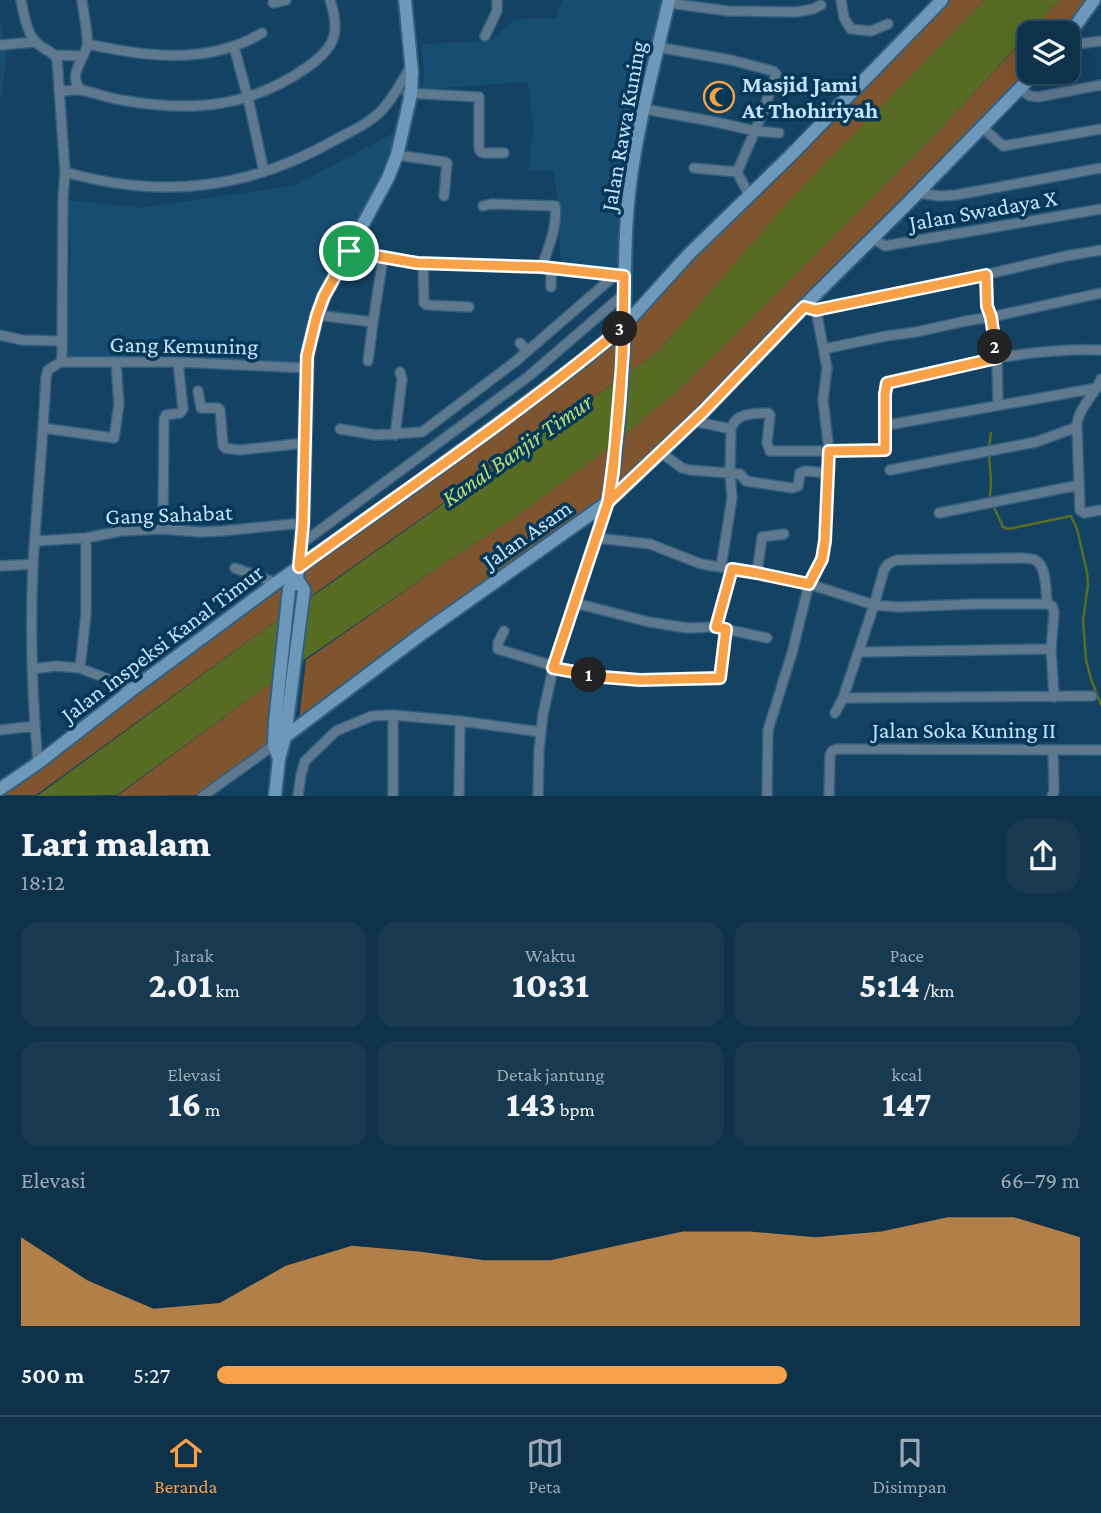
<!DOCTYPE html>
<html lang="id">
<meta charset="utf-8">
<style>
body{margin:0;font-family:"Crimson Pro",serif;background:#173a51;color:#f1f3f6;height:100vh;display:flex;flex-direction:column;font-size:26px;white-space:nowrap}
*{box-sizing:border-box;margin:0}
p{font-size:23px;color:#9baab5}
.icon{flex:none;width:38px;height:38px;fill:none;stroke:currentColor;stroke-width:2;stroke-linecap:round;stroke-linejoin:round}
.map{position:relative;height:796px;overflow:hidden}
.sheet{display:flex;flex-direction:column;background:#0e324a;flex:1}
.sheet>*{flex:none}
.tools{position:absolute;left:1017px;top:21px;display:grid;gap:14px}
.tools a{display:grid;place-items:center;width:63px;height:63px;border-radius:14px;background:#0e324a;box-shadow:0 7px 28px #0002,0 0 0 2px #2e4d62;font-size:35px}
.pin{position:absolute;display:grid;place-items:center;width:60px;height:60px;color:#fff;margin:-30px;border:4px solid #fff;border-radius:50%;box-shadow:0 2px 7px #0007}
.km{position:absolute;width:35px;height:35px;margin:-18px;border-radius:50%;background:#222;color:#fff;font-size:19px;line-height:35px;text-align:center}
.round{display:grid;place-items:center;flex:none;width:74px;height:74px;border-radius:21px;background:#173a51}
.headline{display:flex;align-items:center;justify-content:space-between;height:119px;padding:0 21px}
h1{font-size:38px;font-weight:800;line-height:52px}
.metrics{display:grid;grid-template-columns:repeat(3,1fr);gap:10px;height:119px;padding:7px 21px}
.metrics div{display:grid;align-content:center;border-radius:18px;background:#173a51;text-align:center}
.metrics b{font-size:35px;font-weight:800}
.metrics small{font-size:19px;font-weight:400}
.metrics p{font-size:19px}
.chart{height:196px;padding:14px 21px}
.chart p{display:flex;justify-content:space-between}
.chart svg{width:100%;height:126px;margin-top:7px;fill:#f7a149;opacity:.7}
ul{padding:0 21px;list-style:none;font-size:23px}
li{display:grid;grid-template-columns:112px 84px 1fr;align-items:center;height:52px}
li i{height:18px;border-radius:9px;background:#f7a149}
.tab-bar{display:flex;justify-content:space-around;align-items:center;height:98px;border-top:2px solid #2e4d62;background:#0e324a;font-size:19px;color:#9baab5}
.tab-bar a{display:grid;justify-items:center;gap:4px}
.tab-bar .current{color:#f7a149}
.map>svg:first-child{display:block}
</style>
<div class="map">
<svg width="1101" height="796" viewBox="0 0 1101 796">
<rect width="100%" height="100%" fill="#134263"/>
<path fill="#184d72" d="M562,0h105l-47,269 -59,-2 -3,-59 -4,-37 -26,-1 5,-41 -5,-47 -105,7 1,-18 -3,-27 69,-3 25,-22 41,-1z
M0,17l6,37 -4,42h-2z
M397,131l-15,44 -45,81 -25,53 -6,34 -1,26 -242,-5 8,-112 -3,-52 72,8 156,-23z"/>
<path fill="#7e552f" d="M940,0h45l-193,198 -134,154 -364,256 -258,187h-36v-6l270,-203 18,-20 80,-49 220,-161z
M1060,0h34l-26,33h-39z
M1029,34v38l-421,430 -309,220 7,-62 133,-93 75,-49 102,-77 64,-53 252,-250z
M273,681l-5,64 -69,50 -82,1z"/>
<path fill="#586d23" d="M985,0h75l-128,138 -193,193 -59,58 -80,66 -86,63 -75,49 -166,114 -156,114 -80,1 257,-188 26,-17 338,-239 131,-151z"/>
<g fill="none" stroke-linecap="round" stroke-linejoin="round">
<path stroke="#586d23" stroke-width="2.5" d="M989,447l2,-14
M989,454l2,28 -1,15
M994,507l9,20 5,2 63,-13 6,13 10,43 1,12 -5,37 3,39 5,19 10,26"/>
<g stroke="#335f7e" stroke-width="12">
<path id="street" d="M21,0c2,12 6,34 15,42 7,8 16,8 21,17l8,113 -2,25 -1,158 -1,7 -13,8 -2,7c-3,62 -9,125 -13,187 -3,66 -1,133 5,199
M841,0l3,18 7,11 20,2 17,-7
M273,3l13,-3
M668,3l60,8 68,1 17,-3 8,-4
M485,36l12,-25v-11
M1068,43l9,1 24,-3
M88,44c58,13 121,21 174,-11
M0,45l35,-3
M234,47l14,51 16,74
M55,55l27,1
M80,89c-12,-14 3,-28 7,-43 2,-10 -4,-34 -5,-46
M1019,89l11,7 8,1 63,-12
M60,92c6,-1 14,-3 21,-2 15,3 30,9 46,11 67,11 123,6 179,-33 29,-20 35,-35 24,-68
M407,93l72,4v52l2,3 3,1h20
M644,109l72,13 39,9 9,-22 12,-35 -3,-3 -42,-11 -74,-13
M982,127l21,19 98,-17
M397,155l48,7 2,1 -3,33
M694,168l43,4
M65,172c95,27 182,18 268,-31 16,-9 36,-17 49,-31 12,-13 20,-29 29,-44
M918,193l21,3 17,-1 145,-27
M749,195l-12,-23 18,-41 24,2
M483,206l8,-2 64,2c3,20 -7,42 -13,61
M872,238l13,8 5,-1 211,-36
M349,251l68,12 125,4 73,9
M423,263l1,40 3,2 42,2
M986,275l1,31 4,11 6,41 1,47
M551,287v-19
M812,309l4,1c80,-14 159,-33 237,-51 16,-4 32,-6 48,-9
M317,315l56,7
M0,335l22,5 40,1
M520,343l7,8
M824,349l62,-13 30,-4 50,-11 25,-4 110,-24
M368,361l5,-39 10,-64
M61,362h117l128,6
M1101,379c-7,17 -24,30 -24,48l3,83 4,3 17,-3
M198,391l3,17h17l2,2 3,35 2,3 14,2 66,-7
M693,421l38,8 -1,45 2,24 -11,69
M885,426v-41l4,-4c69,-15 140,-34 212,-31
M43,428l71,10 5,-34 -3,-41
M340,429l36,6 46,-3 94,-71 98,-85
M731,429c5,-17 22,-15 37,-16l2,2 -3,28 3,8h114l1,-1v-24l3,-1 209,-37
M395,435l7,-56 -2,-7
M660,452l22,16 8,2 50,4 6,7 46,7 6,-2 2,-13 6,-2 22,2
M890,470l146,-28 41,-15
M939,513l140,-28
M163,529l1,-110 2,-4 14,-2 3,-4 -5,-47
M596,538l54,6 51,20 56,9 52,11 65,21 24,2 77,-3h72
M36,541l50,-3 35,-7 42,-2 37,3 22,-1 81,-8
M301,544l228,-168 95,-82
M0,566l33,-2
M235,568l41,15
M757,573l5,-36 22,-3
M575,603l74,19 39,6 28,-1 51,11
M716,627l16,-58
M504,631l-6,12v6l55,17
M858,652l193,-3
M80,668l6,-54v-76
M32,669l24,-3 24,2 53,21
M553,669l50,8 37,3h79l2,-3 5,-48
M843,698l249,-2
M835,713l8,-15 31,-93 10,-35 4,-6 8,-4 127,-2c4,1 8,0 12,2 12,5 11,33 12,44l5,2 2,6 -3,37 3,48
M393,715v81
M0,730l35,-4
M203,796l71,-51
M298,796l3,-21 4,-14 31,-30 36,-15 21,-1 67,6 81,11
M459,796l1,-75
M538,796l1,-46 4,-36 10,-45 54,-166
M767,796l1,-66 24,-77 17,-69 13,-25 3,-18 4,-90 -6,-51 4,-32 -11,-58
M829,796l1,-41 2,-4 5,-2 264,1
M1052,796l2,-4 -1,-42"/>
</g>
<g stroke="#335f7e" stroke-width="16">
<path id="secondary" d="M1068,36l26,-36
M608,502c9,-49 13,-99 15,-149 3,-49 0,-99 5,-149 6,-69 26,-136 41,-204
M274,745l149,-112 185,-131 96,-91 112,-117 88,-87 132,-135
M279,759l-5,-14 1,-23 14,-133 8,-10 6,-56 4,-167 10,-41 7,-19 64,-118 9,-23 14,-61 1,-22 -7,-72
M0,789l38,-26 95,-74 143,-106 136,-96 123,-91 43,-32 45,-37 66,-73 99,-96 154,-158
M275,796l4,-37 6,-22 19,-147 -7,-11"/>
</g>
<use href="#street" stroke="#5e788e" stroke-width="9"/>
<use href="#secondary" stroke="#6d98ba" stroke-width="12"/>
</g>
<g fill="none" stroke-linecap="round" stroke-linejoin="round">
<g stroke="#fff" stroke-width="14">
<path id="route" d="M349,251l68,12 125,4 82,9 -1,76 -10,120 -5,30 -55,166 50,9 37,3 80,-2 6,-49 -10,-2 16,-58 25,4 52,11 13,-25 3,-18 4,-90 56,-1v-56l2,-11 110,-25 -6,-41 -4,-11 -1,-31 -170,35 -12,-3 -100,104 -96,91c5,-31 8,-62 11,-93 2,-27 4,-55 4,-82 -103,86 -215,161 -324,240l4,-44 4,-167 10,-41 7,-19 25,-45"/>
</g>
<use href="#route" stroke="#f7a149" stroke-width="9"/>
</g>
<defs>
<g id="mosque-ring" transform="scale(1.575)"><circle r="9.5" fill="#053757" stroke="#f7a149" stroke-width="1.5"/><path d="M3.5-4.9A6 6 0 1 0 3.5 4.9A5 5 0 1 1 3.5-4.9Z" fill="#f7a149"/></g>
</defs>
<g fill-rule="evenodd">
<use href="#mosque-ring" x="719" y="97"/>
</g>
<g text-anchor="middle" stroke-width="7" stroke-linejoin="round" paint-order="stroke">
<g font-size="23" font-weight="bold" fill="#c4e2fb" stroke="#053757" text-anchor="start">
<text x="742" y="92">Masjid Jami<tspan x="742" dy="26">At Thohiriyah</tspan></text>
</g>
<g font-size="23" fill="#c4e2fb" stroke="#053757">
<text transform="translate(623 126) rotate(-80)" y="8">Jalan Rawa Kuning</text>
<text transform="translate(983 210) rotate(-10)" y="8">Jalan Swadaya X</text>
<text transform="translate(184 345) rotate(1)" y="8">Gang Kemuning</text>
<text transform="translate(169 514) rotate(-2)" y="8">Gang Sahabat</text>
<text transform="translate(527 534) rotate(-35)" y="8">Jalan Asam</text>
<text transform="translate(162 643) rotate(-37)" y="8">Jalan Inspeksi Kanal Timur</text>
<text x="964" y="738">Jalan Soka Kuning II</text>
</g>
<g font-size="24" font-style="italic" fill="#bad975" stroke="#053757">
<text transform="translate(517 450) rotate(-35)" y="8">Kanal Banjir Timur</text>
</g>
</g>
</svg>
<div class="tools">
<a><svg class="icon" aria-label="layers" viewBox="0 0 24 24"><path d="M12 4l9 5-9 5-9-5zM3 14l9 5 9-5"/></svg></a>
</div>
<div class="pin" style="left:349px;top:251px;background:#1e9e55"><svg class="icon" aria-label="arrive" viewBox="0 0 24 24"><path d="M6 21V4h12l-3 4 3 4H6"/></svg></div>
<b class="km" style="left:589px;top:675px">1</b>
<b class="km" style="left:995px;top:347px">2</b>
<b class="km" style="left:620px;top:329px">3</b>
</div>
<section class="sheet">
<div class="headline"><div><h1>Lari malam</h1><p>18:12</p></div><a class="round"><svg class="icon" aria-label="share" viewBox="0 0 24 24"><path d="M12 15V3M7 8l5-5 5 5M5 13v7h14v-7"/></svg></a></div>
<div class="metrics">
<div><p>Jarak</p><b>2.01<small> km</small></b></div>
<div><p>Waktu</p><b>10:31</b></div>
<div><p>Pace</p><b>5:14<small> /km</small></b></div>
</div>
<div class="metrics">
<div><p>Elevasi</p><b>16<small> m</small></b></div>
<div><p>Detak jantung</p><b>143<small> bpm</small></b></div>
<div><p>kcal</p><b>147</b></div>
</div>
<div class="chart"><p><span>Elevasi</span>66–79 m</p>
<svg viewBox="0 0 160 44" preserveAspectRatio="none"><path d="M0 44V13L10 28L20 38L30 36L40 23L50 16L60 18L70 21L80 21L90 16L100 11L110 11L120 13L130 11L140 6L150 6L160 13V44z"/></svg>
</div>
<ul>
<li><b>500 m</b>5:27<i style="width:66%"></i></li>
</ul>
</section>
<nav class="tab-bar">
<a class="current"><svg class="icon" aria-label="home" viewBox="0 0 24 24"><path d="M3 11l9-7 9 7M6 9v11h12V9"/></svg>Beranda</a>
<a><svg class="icon" aria-label="map" viewBox="0 0 24 24"><path d="M3 6l6-2 6 2 6-2v14l-6 2-6-2-6 2zM9 4v14M15 6v14"/></svg>Peta</a>
<a><svg class="icon" aria-label="saved" viewBox="0 0 24 24"><path d="M7 4h10v16l-5-4-5 4z"/></svg>Disimpan</a>
</nav>
